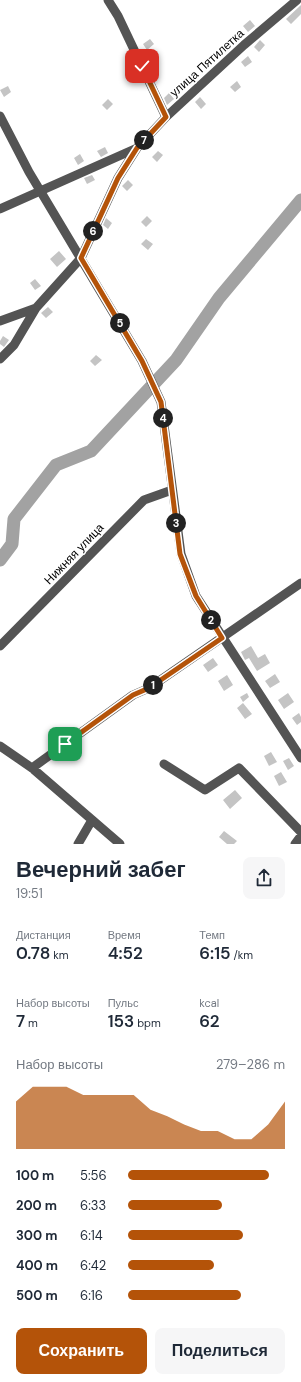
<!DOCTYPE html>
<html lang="ru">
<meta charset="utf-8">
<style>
body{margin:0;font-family:"DM Sans",sans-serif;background:#f6f6f7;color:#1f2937;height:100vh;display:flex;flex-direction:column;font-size:15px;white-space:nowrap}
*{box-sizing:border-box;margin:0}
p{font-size:13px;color:#747a83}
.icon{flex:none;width:22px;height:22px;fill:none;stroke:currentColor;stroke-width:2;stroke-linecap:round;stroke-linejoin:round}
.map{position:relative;height:844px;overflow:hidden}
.side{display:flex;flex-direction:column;background:#fff;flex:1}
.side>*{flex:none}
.pin{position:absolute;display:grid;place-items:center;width:34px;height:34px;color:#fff;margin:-17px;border-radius:8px;box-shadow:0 2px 6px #0006}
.km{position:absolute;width:20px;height:20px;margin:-10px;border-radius:50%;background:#222;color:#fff;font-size:11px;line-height:20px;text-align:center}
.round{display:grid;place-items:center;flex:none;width:42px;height:42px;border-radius:8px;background:#f6f6f7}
.summary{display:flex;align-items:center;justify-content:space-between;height:68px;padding:0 16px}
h1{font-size:22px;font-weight:600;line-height:30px}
.figures{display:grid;grid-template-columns:repeat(3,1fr);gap:6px;height:68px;padding:4px 16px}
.figures div{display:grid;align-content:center}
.figures b{font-size:17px;font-weight:600}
.figures small{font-size:11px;font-weight:400}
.figures p{font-size:11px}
.chart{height:112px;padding:8px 16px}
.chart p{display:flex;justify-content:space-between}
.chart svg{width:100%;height:72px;margin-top:4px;fill:#b45309;opacity:.7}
.button{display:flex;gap:8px;margin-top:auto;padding:8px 16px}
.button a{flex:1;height:46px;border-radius:8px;background:#b45309;color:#fff;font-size:16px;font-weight:600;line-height:46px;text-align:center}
.button a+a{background:#f6f6f7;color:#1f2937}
ul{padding:0 16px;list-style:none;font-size:13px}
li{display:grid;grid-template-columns:64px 48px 1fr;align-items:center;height:30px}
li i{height:10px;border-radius:5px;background:#b45309}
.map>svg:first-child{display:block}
</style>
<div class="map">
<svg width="301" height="844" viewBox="0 0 301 844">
<rect width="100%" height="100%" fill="#fff"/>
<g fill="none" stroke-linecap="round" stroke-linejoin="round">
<path stroke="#a2a2a2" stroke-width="13" d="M0,560l12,-16 2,-25 42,-54 35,-14 85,-91 43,-62 82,-98"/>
</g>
<path fill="#c4c4c4" d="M301,5v9l-10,10 -5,-5z
M250,20l5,6 -7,6 -5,-6z
M150,39l4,5 -7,6 -4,-6z
M260,40l5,5 -6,7 -5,-5z
M248,56l4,6 -7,5 -4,-5z
M237,81l4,6 -6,5 -5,-5z
M8,86l3,6 -7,5 -4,-7z
M169,93l5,6 -7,6 -3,-7z
M200,97l6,7 -5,5 -6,-7z
M108,99l5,5 -6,6 -5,-5z
M105,147l3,6 -7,4 -4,-6z
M158,151l5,4 -6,7 -5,-5z
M80,154l4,7 -6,4 -4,-7z
M92,175l3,5 -8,4 -3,-6z
M128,180l5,5 -6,6 -5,-5z
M147,216l5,5 -6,6 -5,-5z
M106,218l6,5 -4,6 -5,-4z
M146,239l7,5 -5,6 -7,-6z
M59,251l7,8 -9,8 -7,-8z
M35,279l6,7 -6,4 -5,-7z
M48,307l5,5 -7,6 -5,-5z
M3,336l6,4 -5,7 -4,-3v-3z
M96,355l6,5 -7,6 -5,-5z
M251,646l7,12 7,-4 5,9 -13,8 -8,-13 -4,2 -4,-8z
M213,658l5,7 -10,7 -5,-7z
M275,674l5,8 -10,6 -5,-7z
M227,675l6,10 -9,6 -6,-10z
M247,693l2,4 -6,5 -3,-5z
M288,693l6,9 -10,7 -6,-9z
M243,703l9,11 -7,5 -8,-11z
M299,713l2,4v5l-4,3 -5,-7z
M271,752l6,10 -8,4 -5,-10z
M289,758l5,8 -6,4 -5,-9z
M281,772l6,10 -8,4 -5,-10z
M235,790l7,8 -12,11 -7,-9z
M224,831l13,10 -3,3h-7l-8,-7z"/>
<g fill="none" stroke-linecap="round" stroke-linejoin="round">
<path stroke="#545454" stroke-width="9" d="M108,0l10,16 48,101
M0,116l29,56 113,189 19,41 20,152 15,42 105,162
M0,209l137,-61
M36,308l45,-50 37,-80 19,-30 29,-31 78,-72 53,-45
M0,321l36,-13 -22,37 -14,14
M0,646l144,-146 28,-10
M0,746l32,22 88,76
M164,764l41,26 34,-22 62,64
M32,768l101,-73 16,-7 152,-105
M78,844l14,-24
M295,844l6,-8"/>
</g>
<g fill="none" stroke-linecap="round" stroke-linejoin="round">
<g stroke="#fff" stroke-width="8">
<path id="route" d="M65,744l68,-49 16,-7 73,-50 -26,-42 -16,-42 -19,-152 -19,-41 -61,-103 37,-80 19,-30 29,-31 -24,-51"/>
</g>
<use href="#route" stroke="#b45309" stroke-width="5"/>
</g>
<g text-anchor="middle" stroke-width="3" stroke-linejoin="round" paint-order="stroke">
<g font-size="12" fill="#000" stroke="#fff">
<text transform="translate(207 63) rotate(-42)" y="4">улица Пятилетка</text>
<text transform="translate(74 554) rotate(-46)" y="4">Нижняя улица</text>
</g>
</g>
</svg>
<div class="pin" style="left:65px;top:744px;background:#1e9e55"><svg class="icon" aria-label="arrive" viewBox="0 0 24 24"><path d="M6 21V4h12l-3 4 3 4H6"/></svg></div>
<div class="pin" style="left:142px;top:66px;background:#d93025"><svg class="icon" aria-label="check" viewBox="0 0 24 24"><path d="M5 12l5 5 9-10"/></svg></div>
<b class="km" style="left:153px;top:685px">1</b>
<b class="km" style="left:211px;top:620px">2</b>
<b class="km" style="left:176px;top:523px">3</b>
<b class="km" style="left:163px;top:418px">4</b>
<b class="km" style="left:120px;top:323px">5</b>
<b class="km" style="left:93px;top:231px">6</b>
<b class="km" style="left:144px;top:140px">7</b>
</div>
<section class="side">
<div class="summary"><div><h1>Вечерний забег</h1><p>19:51</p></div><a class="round"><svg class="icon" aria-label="share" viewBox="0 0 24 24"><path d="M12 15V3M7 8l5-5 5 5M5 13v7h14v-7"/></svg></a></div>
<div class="figures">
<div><p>Дистанция</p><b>0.78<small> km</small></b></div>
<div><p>Время</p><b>4:52</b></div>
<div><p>Темп</p><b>6:15<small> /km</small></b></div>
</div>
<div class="figures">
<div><p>Набор высоты</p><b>7<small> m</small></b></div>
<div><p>Пульс</p><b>153<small> bpm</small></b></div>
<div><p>kcal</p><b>62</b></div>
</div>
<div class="chart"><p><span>Набор высоты</span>279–286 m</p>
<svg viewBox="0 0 160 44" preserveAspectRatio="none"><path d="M0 44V15L10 6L20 6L30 6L40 11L50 11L60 11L70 11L80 20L90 24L100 29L110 33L120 33L130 38L140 38L150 29L160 15V44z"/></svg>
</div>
<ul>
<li><b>100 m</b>5:56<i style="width:90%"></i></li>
<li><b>200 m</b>6:33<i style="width:60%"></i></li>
<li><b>300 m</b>6:14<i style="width:73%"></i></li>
<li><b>400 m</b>6:42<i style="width:55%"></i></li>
<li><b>500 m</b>6:16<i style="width:72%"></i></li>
</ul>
<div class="button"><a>Сохранить</a><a>Поделиться</a></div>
</section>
